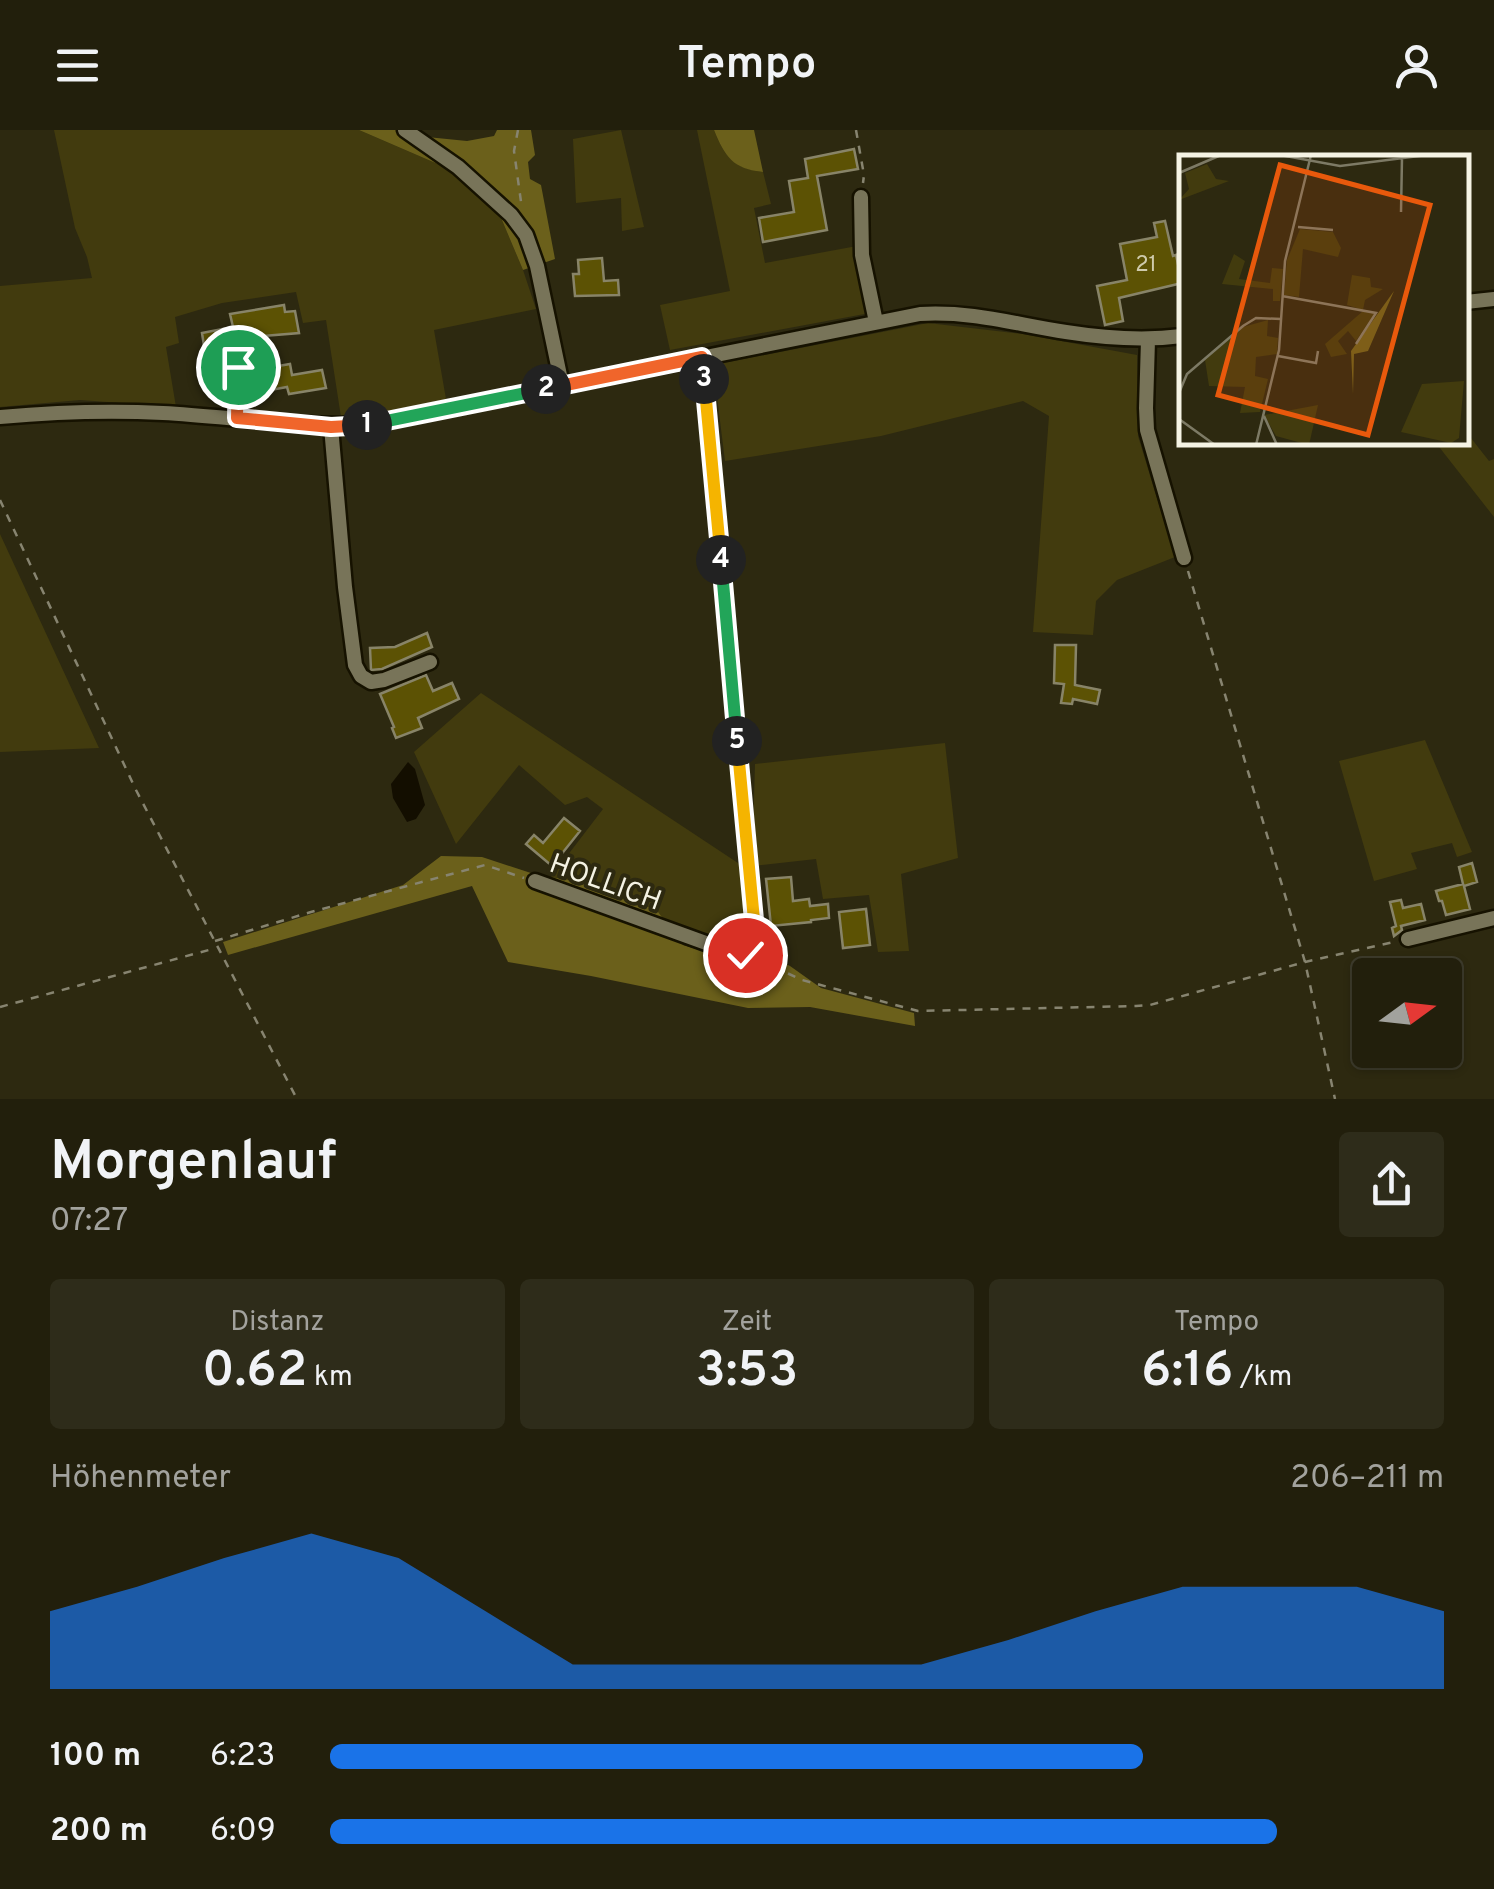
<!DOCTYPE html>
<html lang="de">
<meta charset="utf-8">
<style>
body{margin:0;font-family:Overpass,sans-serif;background:#2e2c1a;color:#f1f3f6;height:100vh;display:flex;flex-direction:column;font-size:38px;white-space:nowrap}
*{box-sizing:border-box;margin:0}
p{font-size:32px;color:#a2a29d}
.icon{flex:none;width:55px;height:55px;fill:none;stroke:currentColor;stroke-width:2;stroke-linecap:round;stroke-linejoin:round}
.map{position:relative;height:969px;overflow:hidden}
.side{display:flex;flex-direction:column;background:#221f0c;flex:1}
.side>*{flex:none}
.needle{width:65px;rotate:75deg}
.fabs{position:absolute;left:1352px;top:828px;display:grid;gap:20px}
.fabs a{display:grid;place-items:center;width:110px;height:110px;border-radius:10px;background:#221f0c;box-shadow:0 2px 8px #0004,0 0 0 2px #3f3d2d;font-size:50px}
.pin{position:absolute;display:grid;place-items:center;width:85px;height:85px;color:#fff;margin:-42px;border:5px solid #fff;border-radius:50%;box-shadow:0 2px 10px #0007}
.km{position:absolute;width:50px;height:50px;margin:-25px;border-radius:50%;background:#222;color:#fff;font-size:28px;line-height:50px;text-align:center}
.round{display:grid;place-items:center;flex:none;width:105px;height:105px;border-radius:10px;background:#2e2c1a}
.overview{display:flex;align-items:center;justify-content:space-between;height:170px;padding:0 50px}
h1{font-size:55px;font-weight:600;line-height:75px}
.stats{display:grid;grid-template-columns:repeat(3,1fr);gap:15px;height:170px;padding:10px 50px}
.stats div{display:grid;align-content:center;border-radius:10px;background:#2e2c1a;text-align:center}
.stats b{font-size:50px;font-weight:600}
.stats small{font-size:28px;font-weight:400}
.stats p{font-size:28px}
.chart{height:280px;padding:20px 50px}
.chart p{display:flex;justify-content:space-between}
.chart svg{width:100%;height:180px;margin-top:10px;fill:#1a73e8;opacity:.7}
ul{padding:0 50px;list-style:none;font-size:32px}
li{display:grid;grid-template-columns:160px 120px 1fr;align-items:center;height:75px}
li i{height:25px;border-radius:12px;background:#1a73e8}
header{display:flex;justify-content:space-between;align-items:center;height:130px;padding:0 50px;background:#221f0c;font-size:45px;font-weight:600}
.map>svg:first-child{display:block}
</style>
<header><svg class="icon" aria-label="menu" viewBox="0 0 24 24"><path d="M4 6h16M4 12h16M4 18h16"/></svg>Tempo<svg class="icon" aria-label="person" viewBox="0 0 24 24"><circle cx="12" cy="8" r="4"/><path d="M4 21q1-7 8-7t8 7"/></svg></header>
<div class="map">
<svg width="1494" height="969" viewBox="0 0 1494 969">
<rect width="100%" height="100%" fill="#2d2910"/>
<path fill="#423b0e" d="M54,0h305l95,41 45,42 24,57 13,39 -102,21 12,69 -57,14 -48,4 -15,-97 -23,3 -7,-31 -74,11 -47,14 4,26 -13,4 10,60 -96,-7 -80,7v-121l92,-8 -5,-21 -12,-29z
M621,0l23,97 -22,4 -1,-33 -45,5 -3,-64z
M697,0h17c11,27 19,38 49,42l8,32 -17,4 11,55 92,-17 13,67 -200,37 -10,-45 70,-14z
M928,193l95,11 114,21 1,81 37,121 -58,23 -21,21 -3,34 -60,-3 16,-216 -26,-15 -142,35 -156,25 -12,-96z
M1467,303l22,28 5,-2v58l-58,-74 30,-1z
M0,404l99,214 -99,4z
M481,563l263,174 8,71 -7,12 -77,-24 -64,-41 -53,-8 52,-68 -16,-12 -22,8 -46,-40 -63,79 -42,-92z
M1425,610l47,112 -15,5 -5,-14 -41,10 6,16 -43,12 -35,-120z
M945,613l13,115 -57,16 8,77 -31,1 -9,-57 -46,4 -7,-40 -64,7 3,-102z"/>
<path fill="#6b601b" d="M359,0h57l11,7 40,4 27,-5 3,-6h34l4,25 -7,7 2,17 11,6 14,74 -32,11 -24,-57 -45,-42z
M714,0h40l9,42c-30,-3 -38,-15 -49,-42z
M441,726l41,1 55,18 67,10 54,27 25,33 60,18 12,-2 11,-7 24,12 31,22 93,25 1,13 -105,-19 -62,1 -157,-32 -83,-14 -36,-76 -244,69 -5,-13 180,-57z"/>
<path fill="#130e00" d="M408,632l7,7 10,36 -9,14 -9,3 -14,-24 -2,-14z"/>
<path fill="#5c5204" stroke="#888468" stroke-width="2.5" d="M854,19l4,20 -41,7 10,54 -64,12 -4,-24 35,-6 -5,-31 19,-3 -3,-19z
M1165,91l8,35 3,-1 6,28 -63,15 4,23 -18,4 -8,-39 30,-6 -7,-36 37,-7 -3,-14z
M602,128l2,23 14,-1 1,15 -44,1 -2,-22h6l-1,-14z
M284,175l1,7 10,-1 4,22 -49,4 -3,3 -8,1v7l-10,13 -22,4 -5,-32 31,-6 -3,-13z
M290,234l2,11 30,-5 4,18 -37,6 -2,-7 -39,7 1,-23z
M427,503l5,14 -50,22 -11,1 -1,-22 25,-1z
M1055,515h21l-1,40 25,5 -3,14 -24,-5 -1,5 -11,-1 3,-19 -10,-1z
M426,545l7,16 19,-8 7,16 -41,19 4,10 -26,10 -4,-10 2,-1 -14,-33z
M564,688l16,13 -28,35 -26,-22 8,-9 9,8z
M1472,733l5,19 -13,4 6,23 -24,6 -4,-14h-3l-3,-10 27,-7 -4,-17z
M791,747l2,24 16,-2 1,7 18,-2 1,14 -18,2v2l-40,4 -5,-47z
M1401,770l2,8 18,-4 4,16 -24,6 1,4 -8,6 -2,-8 4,-2 -6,-24z
M866,779l4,36 -27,3 -4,-36z"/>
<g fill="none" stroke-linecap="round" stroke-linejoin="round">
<g stroke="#161200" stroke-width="19">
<path id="minor" d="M405,0l53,37 53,48 15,20 11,31 25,119
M861,67l1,58 14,67
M1466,172l28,-3
M1148,210l-2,68 1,22 37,128
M0,287c55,-5 108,-7 163,-4 70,4 140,15 209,11l548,-110c53,-3 94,10 146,18 38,6 77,9 116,4
M237,288l1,-51 13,-17
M331,297l14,160 10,78 6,11 10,6 13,-2 46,-18
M535,751l204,74 11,-3 6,-11 -54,-584
M1408,809l86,-21"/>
</g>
<path stroke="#878470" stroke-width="2.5" stroke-dasharray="8 8" stroke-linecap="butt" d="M518,0l-4,21 8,58
M856,0l8,45 -1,8
M0,370l136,290 161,309
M1188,441l117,391 30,137
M215,811l96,-29 174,-47 39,13
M759,830l43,20 116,31 218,-5 14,-1 155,-43 89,-20
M0,877l216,-59"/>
<use href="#minor" stroke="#787459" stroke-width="14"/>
</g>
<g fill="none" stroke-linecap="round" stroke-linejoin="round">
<g stroke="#fff" stroke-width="20">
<path id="split-1" d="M238,237l-1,51 94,9 36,-2"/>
</g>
<g stroke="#fff" stroke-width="20">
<path id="split-2" d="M367,295l179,-36"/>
</g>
<g stroke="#fff" stroke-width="20">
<path id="split-3" d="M546,259l156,-32 2,22"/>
</g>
<g stroke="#fff" stroke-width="20">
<path id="split-4" d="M704,249l17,181"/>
</g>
<g stroke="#fff" stroke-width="20">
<path id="split-5" d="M721,430l16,181"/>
</g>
<g stroke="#fff" stroke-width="20">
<path id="split-6" d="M737,611l19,200 -6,11 -5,3"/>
</g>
<use href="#split-1" stroke="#f0652b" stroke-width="12"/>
<use href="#split-2" stroke="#22a559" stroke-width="12"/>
<use href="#split-3" stroke="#f0652b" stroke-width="12"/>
<use href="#split-4" stroke="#f5b400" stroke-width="12"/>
<use href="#split-5" stroke="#22a559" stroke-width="12"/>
<use href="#split-6" stroke="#f5b400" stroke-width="12"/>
</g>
<g text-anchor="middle" stroke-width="8" stroke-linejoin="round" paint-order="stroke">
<g font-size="22" fill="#cfcbac">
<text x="1146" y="141">21</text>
</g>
<g font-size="28" fill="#f5f3e4" stroke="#2d2910">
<text transform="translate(606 751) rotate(20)" y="10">HOLLICH</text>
</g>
</g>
<g transform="translate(1179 25)">
<rect width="290" height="290" fill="#2d2910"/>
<path d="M28,9l9,15 13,2 -50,19 10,-11 -4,-16zM121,74l33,3 8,16 -3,9 -35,-8 -4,48 -15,-2 3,-35zM55,99l11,7 -6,18 31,4 2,-15 11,1 -3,32h-7v-12l-51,-5zM173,120l18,3 1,9 12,2 -18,11 -2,10 -16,-5zM184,156l12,2 -19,28 -8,-10 -10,10 9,13 -16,3 -6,-13zM89,165l-1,16 11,2 -1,16 -21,3 -1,19 13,3 -8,33 -20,1 5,-26 -36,-1 -4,-26 38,-33zM285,226l-5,57 -8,5 -50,-11 21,-48zM139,250l-9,40 -33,-9 -12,-21z" fill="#423b0e"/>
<path d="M215,136l-26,60 -14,3 -1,40 -2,-43z" fill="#6b601b"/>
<path fill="none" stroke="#7d7a65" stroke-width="2.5" d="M101,0l60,11 87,-11M0,18l42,-18M222,57l1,-54M119,72l35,3M103,141l94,17 -20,31M99,201l38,7 2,-12M0,238l8,-19 56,-48 13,-8 25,1M85,261l13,29M0,264l36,26M77,290l23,-95 6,-89 26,-106"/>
<path fill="#e8590c" fill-opacity="0.15" stroke="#e8590c" stroke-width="5" d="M101,10l150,40 -62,230 -150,-40z"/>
<rect width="290" height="290" fill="none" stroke="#f5f3e4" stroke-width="5"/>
</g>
</svg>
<div class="fabs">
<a><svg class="needle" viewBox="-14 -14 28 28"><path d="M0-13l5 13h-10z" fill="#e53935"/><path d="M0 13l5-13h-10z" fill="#a2a29d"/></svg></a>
</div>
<div class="pin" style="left:238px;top:237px;background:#1e9e55"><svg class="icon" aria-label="arrive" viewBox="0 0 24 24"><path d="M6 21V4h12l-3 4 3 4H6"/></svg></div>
<div class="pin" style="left:745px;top:825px;background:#d93025"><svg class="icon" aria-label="check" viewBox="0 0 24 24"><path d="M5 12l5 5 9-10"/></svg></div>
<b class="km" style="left:367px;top:295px">1</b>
<b class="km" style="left:546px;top:259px">2</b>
<b class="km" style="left:704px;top:249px">3</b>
<b class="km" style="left:721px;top:430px">4</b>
<b class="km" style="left:737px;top:611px">5</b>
</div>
<section class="side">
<div class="overview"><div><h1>Morgenlauf</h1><p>07:27</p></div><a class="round"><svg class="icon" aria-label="share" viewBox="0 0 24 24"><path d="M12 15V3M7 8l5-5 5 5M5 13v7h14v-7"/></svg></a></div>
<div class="stats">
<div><p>Distanz</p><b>0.62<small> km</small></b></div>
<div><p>Zeit</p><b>3:53</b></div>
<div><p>Tempo</p><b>6:16<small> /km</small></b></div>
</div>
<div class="chart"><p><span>Höhenmeter</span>206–211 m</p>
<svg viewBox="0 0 160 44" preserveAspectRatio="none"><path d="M0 44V25L10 19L20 12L30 6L40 12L50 25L60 38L70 38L80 38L90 38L100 38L110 32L120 25L130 19L140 19L150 19L160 25V44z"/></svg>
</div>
<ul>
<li><b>100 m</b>6:23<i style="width:73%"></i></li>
<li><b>200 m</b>6:09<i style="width:85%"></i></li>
</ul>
</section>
